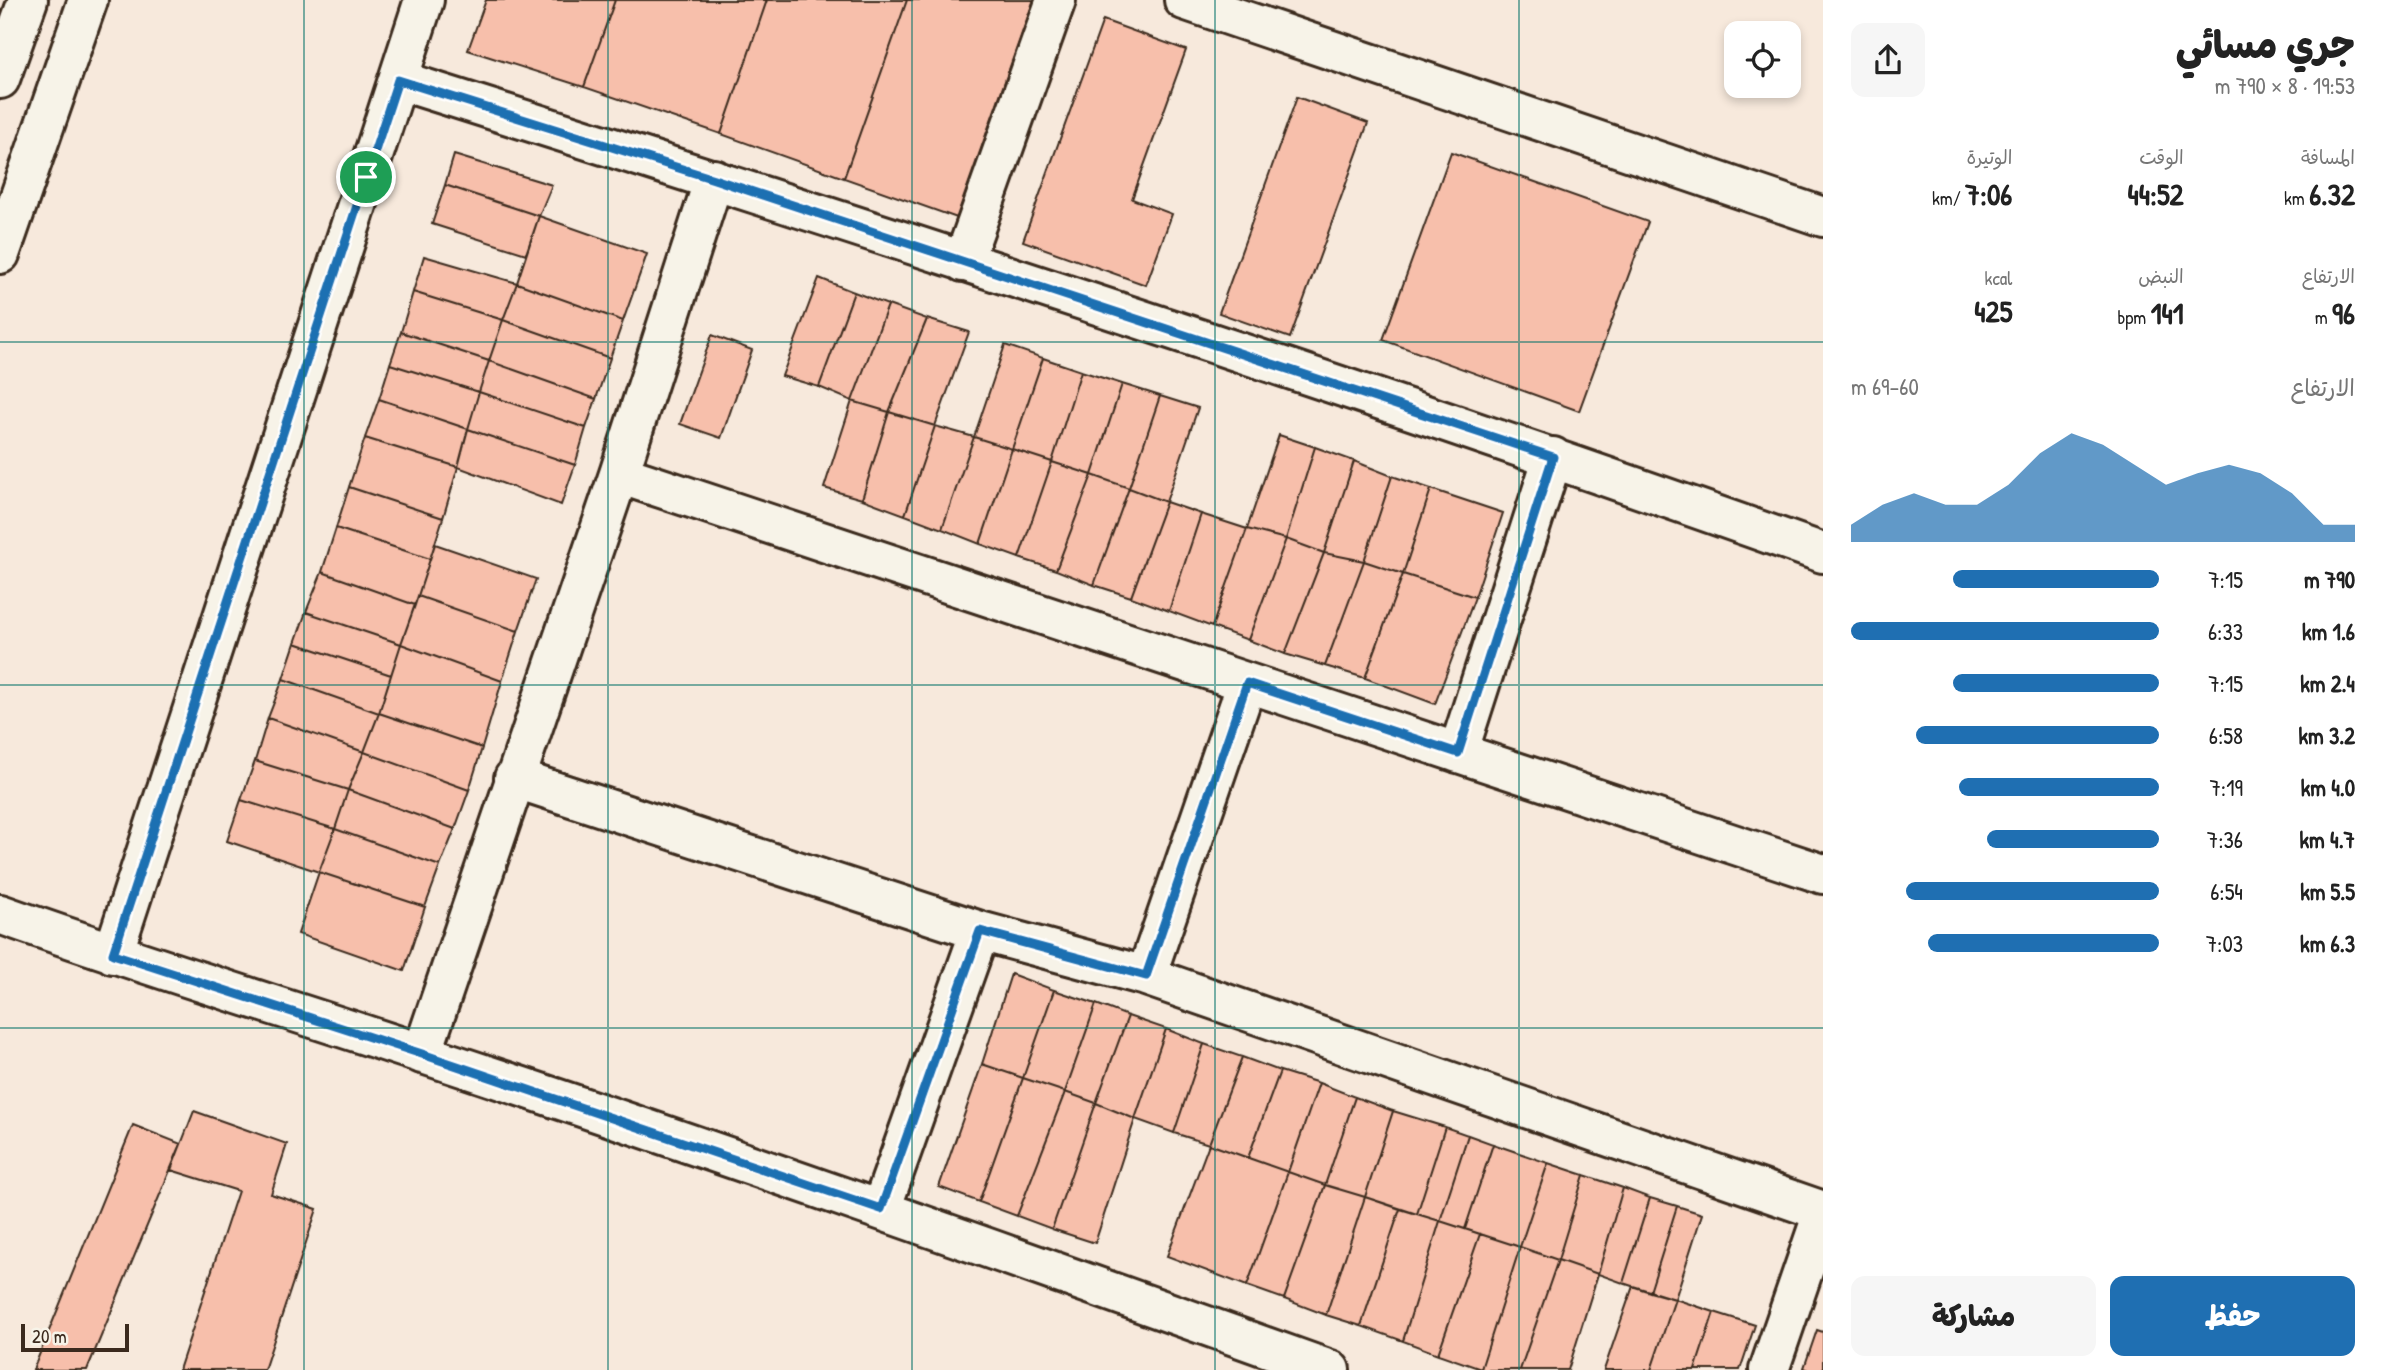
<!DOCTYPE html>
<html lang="ar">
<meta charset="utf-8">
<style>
body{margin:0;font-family:"Patrick Hand","Playpen Sans Arabic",sans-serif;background:#f6f6f6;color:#222;direction:rtl;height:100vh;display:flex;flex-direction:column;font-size:26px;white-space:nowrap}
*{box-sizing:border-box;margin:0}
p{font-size:23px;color:#767676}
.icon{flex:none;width:38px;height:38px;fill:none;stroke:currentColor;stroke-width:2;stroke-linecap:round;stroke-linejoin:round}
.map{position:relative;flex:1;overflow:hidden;direction:ltr}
.panel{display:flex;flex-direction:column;background:#fff;width:560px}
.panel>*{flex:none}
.controls{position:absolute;left:1724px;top:21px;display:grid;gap:14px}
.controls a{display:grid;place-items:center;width:77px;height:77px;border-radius:14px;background:#fff;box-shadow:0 4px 10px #0003;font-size:35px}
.scale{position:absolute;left:21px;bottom:18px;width:108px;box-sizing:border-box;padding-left:7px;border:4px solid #3b2a1e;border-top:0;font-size:19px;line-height:24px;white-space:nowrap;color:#3b2a1e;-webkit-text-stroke:5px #f7f3e8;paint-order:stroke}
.pin{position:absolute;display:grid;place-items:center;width:60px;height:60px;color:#fff;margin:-30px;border:4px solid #fff;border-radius:50%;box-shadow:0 2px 7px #0007}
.round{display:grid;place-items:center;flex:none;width:74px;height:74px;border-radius:14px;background:#f6f6f6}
.overview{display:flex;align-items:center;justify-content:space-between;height:119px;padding:0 28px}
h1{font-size:38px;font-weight:800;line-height:52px}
.stats{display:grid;grid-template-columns:repeat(3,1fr);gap:10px;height:119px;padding:7px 28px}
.stats div{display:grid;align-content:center}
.stats b{font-size:30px;font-weight:800}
.stats small{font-size:19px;font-weight:400}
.stats p{font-size:19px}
.chart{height:196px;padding:14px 28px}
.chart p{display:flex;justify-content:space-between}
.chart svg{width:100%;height:126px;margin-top:7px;fill:#1f6fb2;opacity:.7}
.primary-button{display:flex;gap:14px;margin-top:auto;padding:14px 28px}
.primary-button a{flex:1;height:80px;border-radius:14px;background:#1f6fb2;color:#fff;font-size:28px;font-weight:800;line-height:80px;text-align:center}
.primary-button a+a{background:#f6f6f6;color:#222}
ul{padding:0 28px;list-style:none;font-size:23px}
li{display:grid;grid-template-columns:112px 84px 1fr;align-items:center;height:52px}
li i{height:18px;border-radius:9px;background:#1f6fb2}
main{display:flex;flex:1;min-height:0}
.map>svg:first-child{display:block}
</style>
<main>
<section class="panel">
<div class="overview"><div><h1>جري مسائي</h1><p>19:53 · 8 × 790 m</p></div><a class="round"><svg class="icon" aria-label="share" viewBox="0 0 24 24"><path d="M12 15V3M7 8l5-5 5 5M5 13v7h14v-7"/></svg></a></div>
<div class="stats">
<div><p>المسافة</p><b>6.32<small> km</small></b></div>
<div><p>الوقت</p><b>44:52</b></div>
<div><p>الوتيرة</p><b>7:06<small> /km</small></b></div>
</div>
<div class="stats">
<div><p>الارتفاع</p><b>96<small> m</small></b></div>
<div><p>النبض</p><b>141<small> bpm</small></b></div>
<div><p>kcal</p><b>425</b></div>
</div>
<div class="chart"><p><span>الارتفاع</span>60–69 m</p>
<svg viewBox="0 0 160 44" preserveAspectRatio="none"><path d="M0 44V38L10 31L20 27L30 31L40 31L50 24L60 13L70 6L80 10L90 17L100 24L110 20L120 17L130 20L140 27L150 38L160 38V44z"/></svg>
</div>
<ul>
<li><b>790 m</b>7:15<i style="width:67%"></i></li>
<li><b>1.6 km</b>6:33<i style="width:100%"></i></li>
<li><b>2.4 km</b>7:15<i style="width:67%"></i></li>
<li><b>3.2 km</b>6:58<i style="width:79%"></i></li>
<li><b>4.0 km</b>7:19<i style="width:65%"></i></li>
<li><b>4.7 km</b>7:36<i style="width:56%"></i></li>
<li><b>5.5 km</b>6:54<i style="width:82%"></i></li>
<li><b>6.3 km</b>7:03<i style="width:75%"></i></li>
</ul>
<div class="primary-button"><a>حفظ</a><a>مشاركة</a></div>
</section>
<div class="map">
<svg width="1823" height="1370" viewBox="0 0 1823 1370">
<rect width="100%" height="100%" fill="#f7e9dc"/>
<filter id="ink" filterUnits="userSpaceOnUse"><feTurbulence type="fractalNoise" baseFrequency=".0143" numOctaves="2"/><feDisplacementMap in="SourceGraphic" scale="14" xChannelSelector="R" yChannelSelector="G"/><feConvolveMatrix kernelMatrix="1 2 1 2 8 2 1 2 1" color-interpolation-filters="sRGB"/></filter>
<g filter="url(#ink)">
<path fill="#f7bfab" stroke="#3b2a1e" stroke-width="2" d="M486,0h129l-31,87 -116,-37z
M615,0h152l-46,134 -137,-47z
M767,0h140l-63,178 -123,-44z
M907,0h127l-77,218 -113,-40z
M1103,20l83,30 -54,149 40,15 -26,71 -123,-44z
M1297,97l71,26 -78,215 -71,-25z
M1451,152l197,70 -69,189 -196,-71z
M454,155l98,30 -13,31 -94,-31z
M445,185l94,31 -13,38 -94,-30z
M539,216l108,38 -24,67 -106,-38z
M424,256l93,27 -14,37 -90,-28z
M819,278l35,14 -35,95 -37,-11z
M517,283l106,38 -13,37 -107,-38z
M413,292l90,28 -14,41 -88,-29z
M854,292l34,13 -36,96 -33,-14z
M888,305l39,14 -38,93 -37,-11z
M927,319l42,13 -34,94 -46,-14z
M503,320l107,38 -14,41 -107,-38z
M401,332l88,29 -10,31 -89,-28z
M712,335l40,15 -31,88 -41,-14z
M1005,345l38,13 -31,91 -38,-12z
M1043,358l38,13 -29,91 -40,-13z
M489,361l107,38 -10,29 -107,-36z
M390,364l89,28 -11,37 -89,-30z
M1081,371l41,13 -30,91 -40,-13z
M1122,384l38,12 -31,92 -37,-13z
M479,392l107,36 -11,37 -107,-36z
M1160,396l38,12 -32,94 -37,-14z
M379,399l89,30 -10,38 -93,-29z
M852,401l37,11 -27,87 -38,-11z
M889,412l46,14 -30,89 -43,-16z
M935,426l39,11 -32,92 -37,-14z
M468,429l107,36 -14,40 -103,-38z
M1279,435l36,12 -29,92 -39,-10z
M974,437l38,12 -32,95 -38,-15z
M365,438l93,29 -15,51 -94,-31z
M1315,447l39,14 -30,92 -38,-14z
M1012,449l40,13 -33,96 -39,-14z
M1354,461l38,15 -28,85 -40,-8z
M1052,462l40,13 -36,95 -37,-12z
M1092,475l37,13 -35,97 -38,-15z
M1392,476l39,13 -28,85 -39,-13z
M349,487l94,31 -13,41 -94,-31z
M1129,488l37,14 -35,95 -37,-12z
M1431,489l72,24 -28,84 -72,-23z
M1166,502l35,12 -32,97 -38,-14z
M1201,514l46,15 -35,98 -43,-16z
M336,528l94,31 -15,46 -93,-33z
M1247,529l39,10 -38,101 -36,-13z
M1286,539l38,14 -39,101 -37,-14z
M435,544l101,35 -18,52 -100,-35z
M1324,553l40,8 -39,105 -40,-12z
M1364,561l39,13 -38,104 -40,-12z
M322,572l93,33 -14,39 -95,-32z
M1403,574l72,23 -40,107 -70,-26z
M418,596l100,35 -16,50 -101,-37z
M306,612l95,32 -10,31 -96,-32z
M295,643l96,32 -12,38 -96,-34z
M401,644l101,37 -20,67 -103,-35z
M283,679l96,34 -15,39 -96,-34z
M379,713l103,35 -13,42 -105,-38z
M268,718l96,34 -16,38 -93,-29z
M364,752l105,38 -14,39 -107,-39z
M255,761l93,29 -13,39 -94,-29z
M348,790l107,39 -15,37 -105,-37z
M241,800l94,29 -16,43 -92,-31z
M335,829l105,37 -15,41 -106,-35z
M319,872l106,35 -21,64 -106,-37z
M1011,974l43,16 -31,88 -41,-14z
M1054,990l42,14 -31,88 -42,-14z
M1096,1004l32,12 -32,87 -31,-11z
M1128,1016l38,13 -31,90 -39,-16z
M1166,1029l38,15 -30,89 -39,-14z
M1204,1044l38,13 -33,87 -35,-11z
M1242,1057l38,14 -32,87 -39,-14z
M982,1064l41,14 -44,124 -40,-15z
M1280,1071l39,12 -31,89 -40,-14z
M1023,1078l42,14 -48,124 -38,-14z
M1319,1083l36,14 -30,88 -37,-13z
M1065,1092l31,11 -44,126 -35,-13z
M1355,1097l38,14 -28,86 -40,-12z
M1096,1103l39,16 -40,124 -43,-14z
M194,1111l93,33 -16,50 46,15 -53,161h-85l59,-179 -67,-21z
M1393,1111l52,16 -28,87 -52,-17z
M133,1125l48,19 -94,226h-54z
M1445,1127l23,8 -28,86 -23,-7z
M1468,1135l25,9 -28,85 -25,-8z
M1209,1144l79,28 -41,114 -80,-30z
M1493,1144l55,19 -28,84 -55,-18z
M1548,1163l36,12 -26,85 -38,-13z
M1288,1172l37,13 -41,114 -37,-13z
M1584,1175l39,13 -25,86 -40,-14z
M1325,1185l40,12 -39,118 -42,-16z
M1623,1188l27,10 -27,85 -25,-9z
M1365,1197l35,12 -39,117 -35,-11z
M1650,1198l27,8 -27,86 -27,-9z
M1677,1206l25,8 -27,85 -25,-7z
M1400,1209l40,12 -37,120 -42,-15z
M1440,1221l40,13 -42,120 -35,-13z
M1480,1234l40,13 -39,122 -43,-15z
M1520,1247l38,13 -38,110h-36l-3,-1z
M1558,1260l40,14 -30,96h-48z
M1633,1286l42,13 -24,71h-47z
M1675,1299l39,13 -19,58h-44z
M1714,1312l41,13 -15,45h-45z
M1817,1330l6,2v38h-14l-5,-2z"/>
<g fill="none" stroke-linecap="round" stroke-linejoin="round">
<g stroke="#3b2a1e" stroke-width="44">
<path id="minor" d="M1184,0l639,217
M0,79l28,-79
M398,80c477,150 953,305 1425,473
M0,254l88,-254
M963,262l93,-262
M619,474l1204,400
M1458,753l95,-296
M514,778l466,153 166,45 677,235
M0,914c140,50 282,93 423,140 304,100 605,208 907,316
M113,954l311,-954
M1146,976l101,-293
M422,1054l197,-580 95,-295
M881,1209l99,-278
M1769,1370l54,-157"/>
</g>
<use href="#minor" stroke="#f7f3e8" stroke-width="38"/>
</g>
</g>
<g fill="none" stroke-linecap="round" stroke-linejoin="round" filter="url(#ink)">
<g stroke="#fff" stroke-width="14">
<path id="route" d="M398,80l316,99 839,278 -95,296 -211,-70 -101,293 -166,-45 -99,278 -459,-155 -309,-100z"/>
</g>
<use href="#route" stroke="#1f6fb2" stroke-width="9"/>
</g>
<path fill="none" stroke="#0f766e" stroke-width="2" stroke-opacity="0.55" d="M304,0v1370M608,0v1370M912,0v1370M1215,0v1370M1519,0v1370M0,342h1823M0,685h1823M0,1028h1823"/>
</svg>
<div class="controls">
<a><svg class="icon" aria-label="locate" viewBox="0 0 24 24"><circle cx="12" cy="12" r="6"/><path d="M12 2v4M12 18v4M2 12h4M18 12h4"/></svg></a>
</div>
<div class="scale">20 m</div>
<div class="pin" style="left:366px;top:177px;background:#1e9e55"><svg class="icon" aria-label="arrive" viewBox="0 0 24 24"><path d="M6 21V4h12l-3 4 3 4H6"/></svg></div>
</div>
</main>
